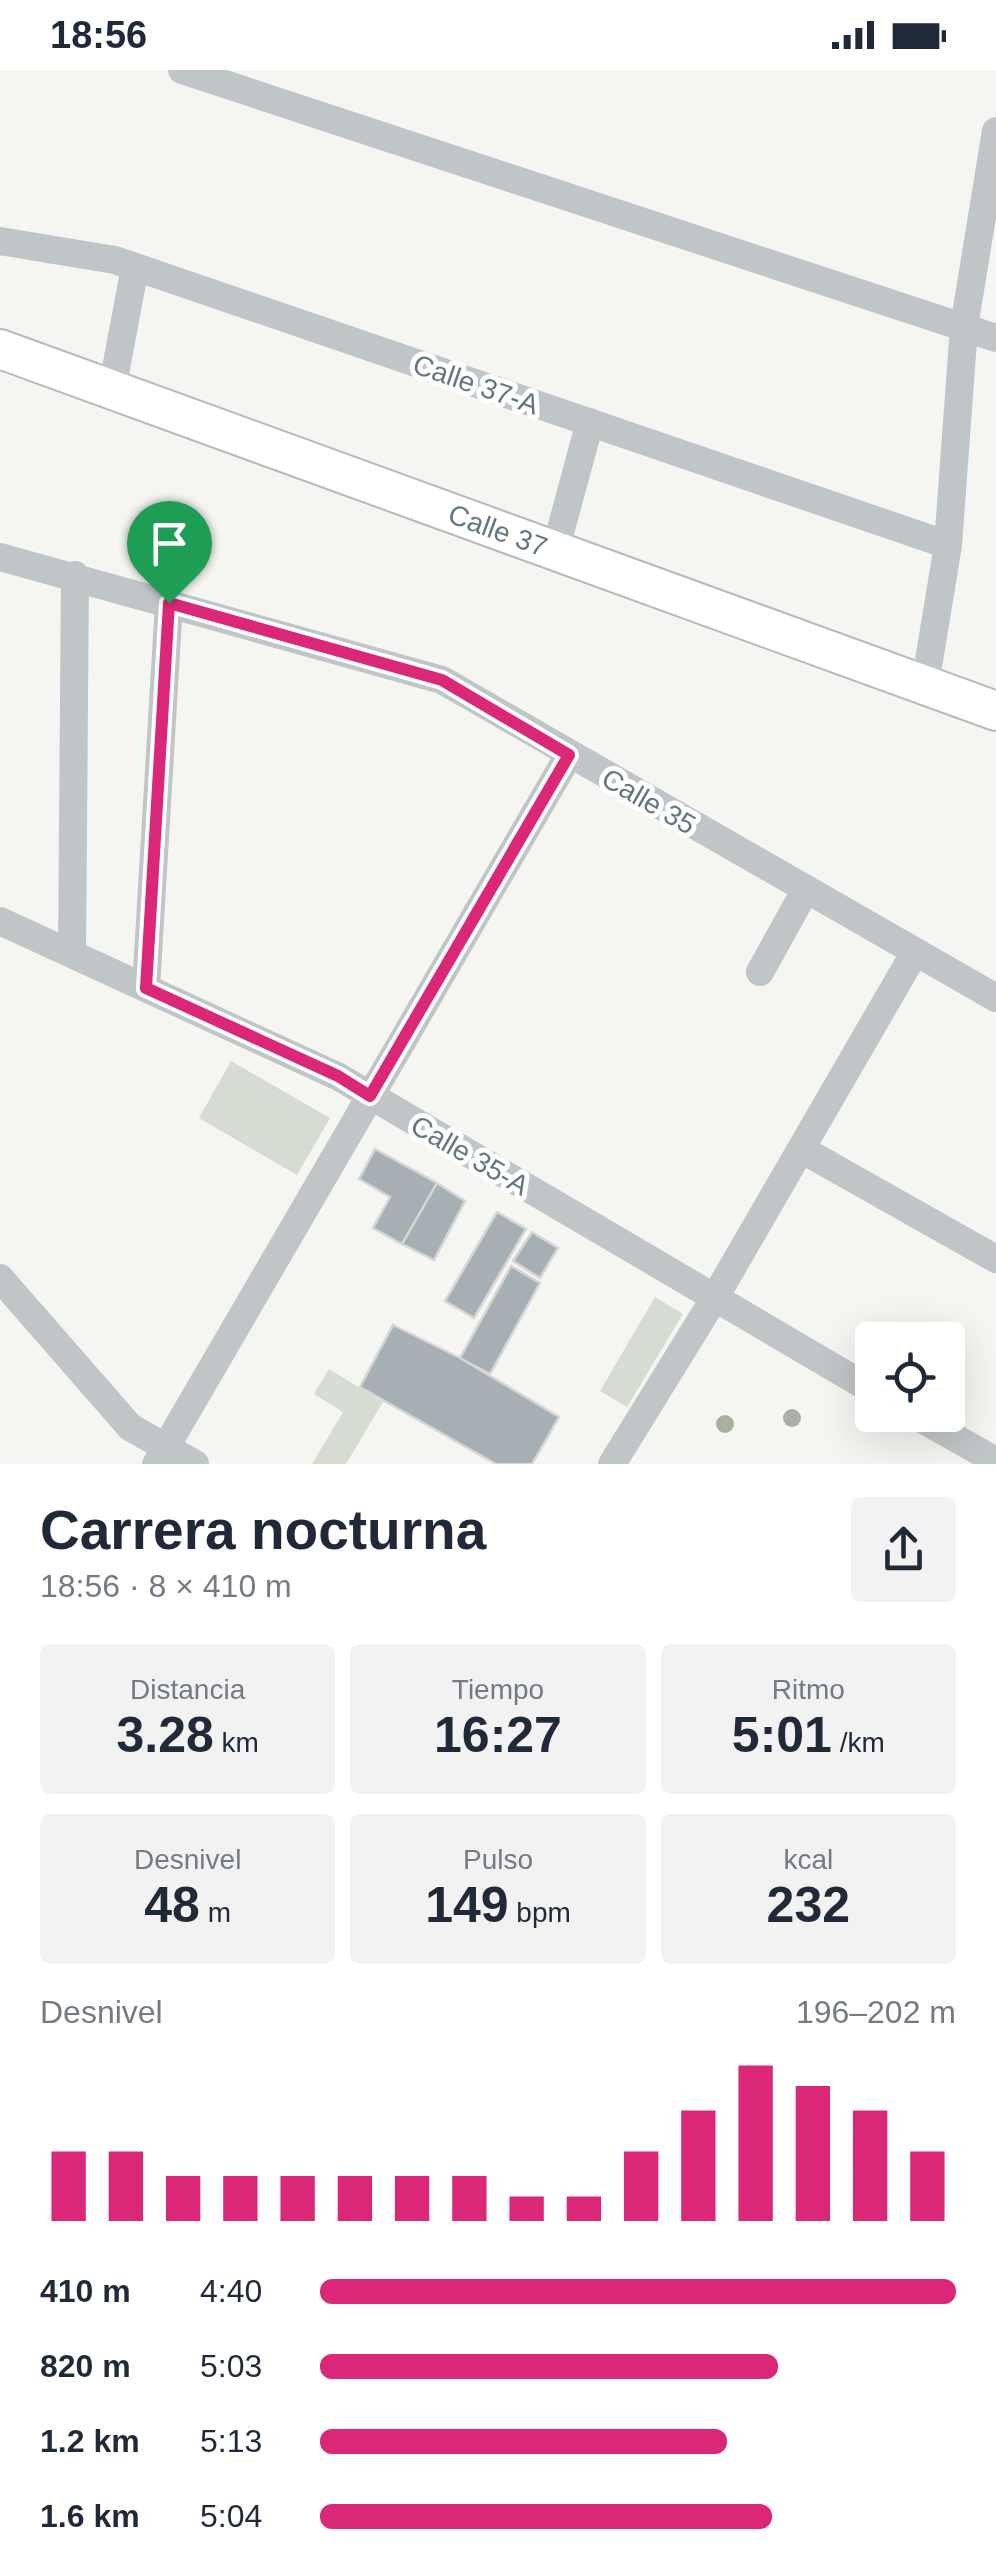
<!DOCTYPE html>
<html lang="es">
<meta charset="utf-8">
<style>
body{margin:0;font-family:Helvetica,sans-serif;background:#f2f2f3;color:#1f2937;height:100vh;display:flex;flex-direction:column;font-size:38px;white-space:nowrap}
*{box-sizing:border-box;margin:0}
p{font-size:32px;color:#747a83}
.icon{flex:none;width:55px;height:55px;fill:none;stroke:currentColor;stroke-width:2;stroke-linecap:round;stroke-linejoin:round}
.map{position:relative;height:1394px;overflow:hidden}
.sheet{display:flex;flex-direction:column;background:#fff;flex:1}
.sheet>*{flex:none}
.fabs{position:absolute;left:855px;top:1252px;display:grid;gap:20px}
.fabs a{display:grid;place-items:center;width:110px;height:110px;border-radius:10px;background:#fff;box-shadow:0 10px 40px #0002;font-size:50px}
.pin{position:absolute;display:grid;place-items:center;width:85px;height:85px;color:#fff;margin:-102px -42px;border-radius:50% 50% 50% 0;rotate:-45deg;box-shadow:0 0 10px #0007}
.pin .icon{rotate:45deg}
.round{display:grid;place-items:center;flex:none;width:105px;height:105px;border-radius:10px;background:#f2f2f3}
.head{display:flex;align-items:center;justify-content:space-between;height:170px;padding:0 40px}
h1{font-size:55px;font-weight:700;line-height:75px}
.figures{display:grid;grid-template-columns:repeat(3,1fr);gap:15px;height:170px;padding:10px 40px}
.figures div{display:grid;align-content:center;border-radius:10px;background:#f2f2f3;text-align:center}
.figures b{font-size:50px;font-weight:700}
.figures small{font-size:28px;font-weight:400}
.figures p{font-size:28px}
.chart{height:280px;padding:20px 40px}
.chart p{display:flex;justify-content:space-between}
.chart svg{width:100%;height:180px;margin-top:10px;stroke:#db2777;stroke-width:6}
ul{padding:0 40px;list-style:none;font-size:32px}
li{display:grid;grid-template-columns:160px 120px 1fr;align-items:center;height:75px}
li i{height:25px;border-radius:12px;background:#db2777}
.status{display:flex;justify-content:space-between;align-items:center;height:70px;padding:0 50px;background:#fff;direction:ltr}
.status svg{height:28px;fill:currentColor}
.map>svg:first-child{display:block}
</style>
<div class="status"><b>18:56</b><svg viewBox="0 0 49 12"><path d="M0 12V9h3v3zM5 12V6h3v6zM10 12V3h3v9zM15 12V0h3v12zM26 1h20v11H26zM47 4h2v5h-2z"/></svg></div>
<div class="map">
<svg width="996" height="1394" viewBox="0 0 996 1394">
<rect width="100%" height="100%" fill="#f5f5f1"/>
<path fill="#d6dcd2" d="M231,991l99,57 -33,57 -98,-57z
M655,1227l28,17 -56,93 -27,-16z
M329,1299l54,33 -37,62h-34l31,-52 -29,-18z"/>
<path fill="#a6b0b4" stroke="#d6d6d4" stroke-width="2.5" d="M375,1079l62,34 -35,61 -29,-16 17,-31 -31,-18z
M437,1113l28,18 -31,59 -32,-16z
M497,1142l29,17 -52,89 -29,-17z
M532,1162l26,16 -18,30 -27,-17z
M511,1196l29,17 -50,91 -30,-16z
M393,1255l67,33 99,59 -27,47h-36l-136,-77z"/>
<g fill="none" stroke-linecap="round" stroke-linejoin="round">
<g stroke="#b4babe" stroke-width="42">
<path id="secondary" d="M0,279l996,362"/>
</g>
<path stroke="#c0c5c7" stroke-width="28" d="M182,0l814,268
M0,171l115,19 833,285
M112,320l23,-123
M555,481l35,-129
M0,487l442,123 554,318
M925,615l23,-140 16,-218 32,-196
M0,851l339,156 533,313
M72,884l3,-379
M760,902l46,-83
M146,918l23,-385
M801,1079l195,110
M0,1208l130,149 65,37
M915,1345l81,46
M156,1394l413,-709
M612,1394l102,-165 201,-347"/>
<use href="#secondary" stroke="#fff" stroke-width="38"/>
</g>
<g fill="#a8b1a2">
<circle cx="792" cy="1348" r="9"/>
<circle cx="725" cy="1354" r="9"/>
</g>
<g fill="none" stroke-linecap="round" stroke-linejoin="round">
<g stroke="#fff" stroke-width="20">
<path id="route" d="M169,533l273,77 127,75 -199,341 -32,-20 -192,-88z"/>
</g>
<use href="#route" stroke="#db2777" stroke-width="12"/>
</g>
<g text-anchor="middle" stroke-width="10" stroke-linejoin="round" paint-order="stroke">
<g font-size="28" fill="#637782" stroke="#fff">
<text transform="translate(476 314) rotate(19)" y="10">Calle 37-A</text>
<text transform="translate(498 460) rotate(20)" y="10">Calle 37</text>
<text transform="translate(649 731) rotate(30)" y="10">Calle 35</text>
<text transform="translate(470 1085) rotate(30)" y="10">Calle 35-A</text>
</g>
</g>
</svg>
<div class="fabs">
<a><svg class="icon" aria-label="locate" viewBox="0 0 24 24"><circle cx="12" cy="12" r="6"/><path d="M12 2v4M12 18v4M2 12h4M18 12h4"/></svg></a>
</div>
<div class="pin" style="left:169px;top:533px;background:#1e9e55"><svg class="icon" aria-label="arrive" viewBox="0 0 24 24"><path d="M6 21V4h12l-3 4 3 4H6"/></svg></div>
</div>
<section class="sheet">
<div class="head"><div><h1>Carrera nocturna</h1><p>18:56 · 8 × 410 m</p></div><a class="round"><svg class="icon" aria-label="share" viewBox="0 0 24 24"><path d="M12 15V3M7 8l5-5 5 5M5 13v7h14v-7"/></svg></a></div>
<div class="figures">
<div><p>Distancia</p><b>3.28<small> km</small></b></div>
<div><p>Tiempo</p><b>16:27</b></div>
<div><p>Ritmo</p><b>5:01<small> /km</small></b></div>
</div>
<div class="figures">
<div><p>Desnivel</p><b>48<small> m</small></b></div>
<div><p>Pulso</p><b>149<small> bpm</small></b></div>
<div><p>kcal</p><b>232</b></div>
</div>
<div class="chart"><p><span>Desnivel</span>196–202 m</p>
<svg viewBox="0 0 160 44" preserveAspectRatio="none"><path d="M5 44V27M15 44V27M25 44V33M35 44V33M45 44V33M55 44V33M65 44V33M75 44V33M85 44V38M95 44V38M105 44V27M115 44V17M125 44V6M135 44V11M145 44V17M155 44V27"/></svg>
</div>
<ul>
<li><b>410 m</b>4:40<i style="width:100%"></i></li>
<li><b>820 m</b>5:03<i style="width:72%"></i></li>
<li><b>1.2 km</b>5:13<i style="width:64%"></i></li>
<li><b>1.6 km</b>5:04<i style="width:71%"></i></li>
</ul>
</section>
